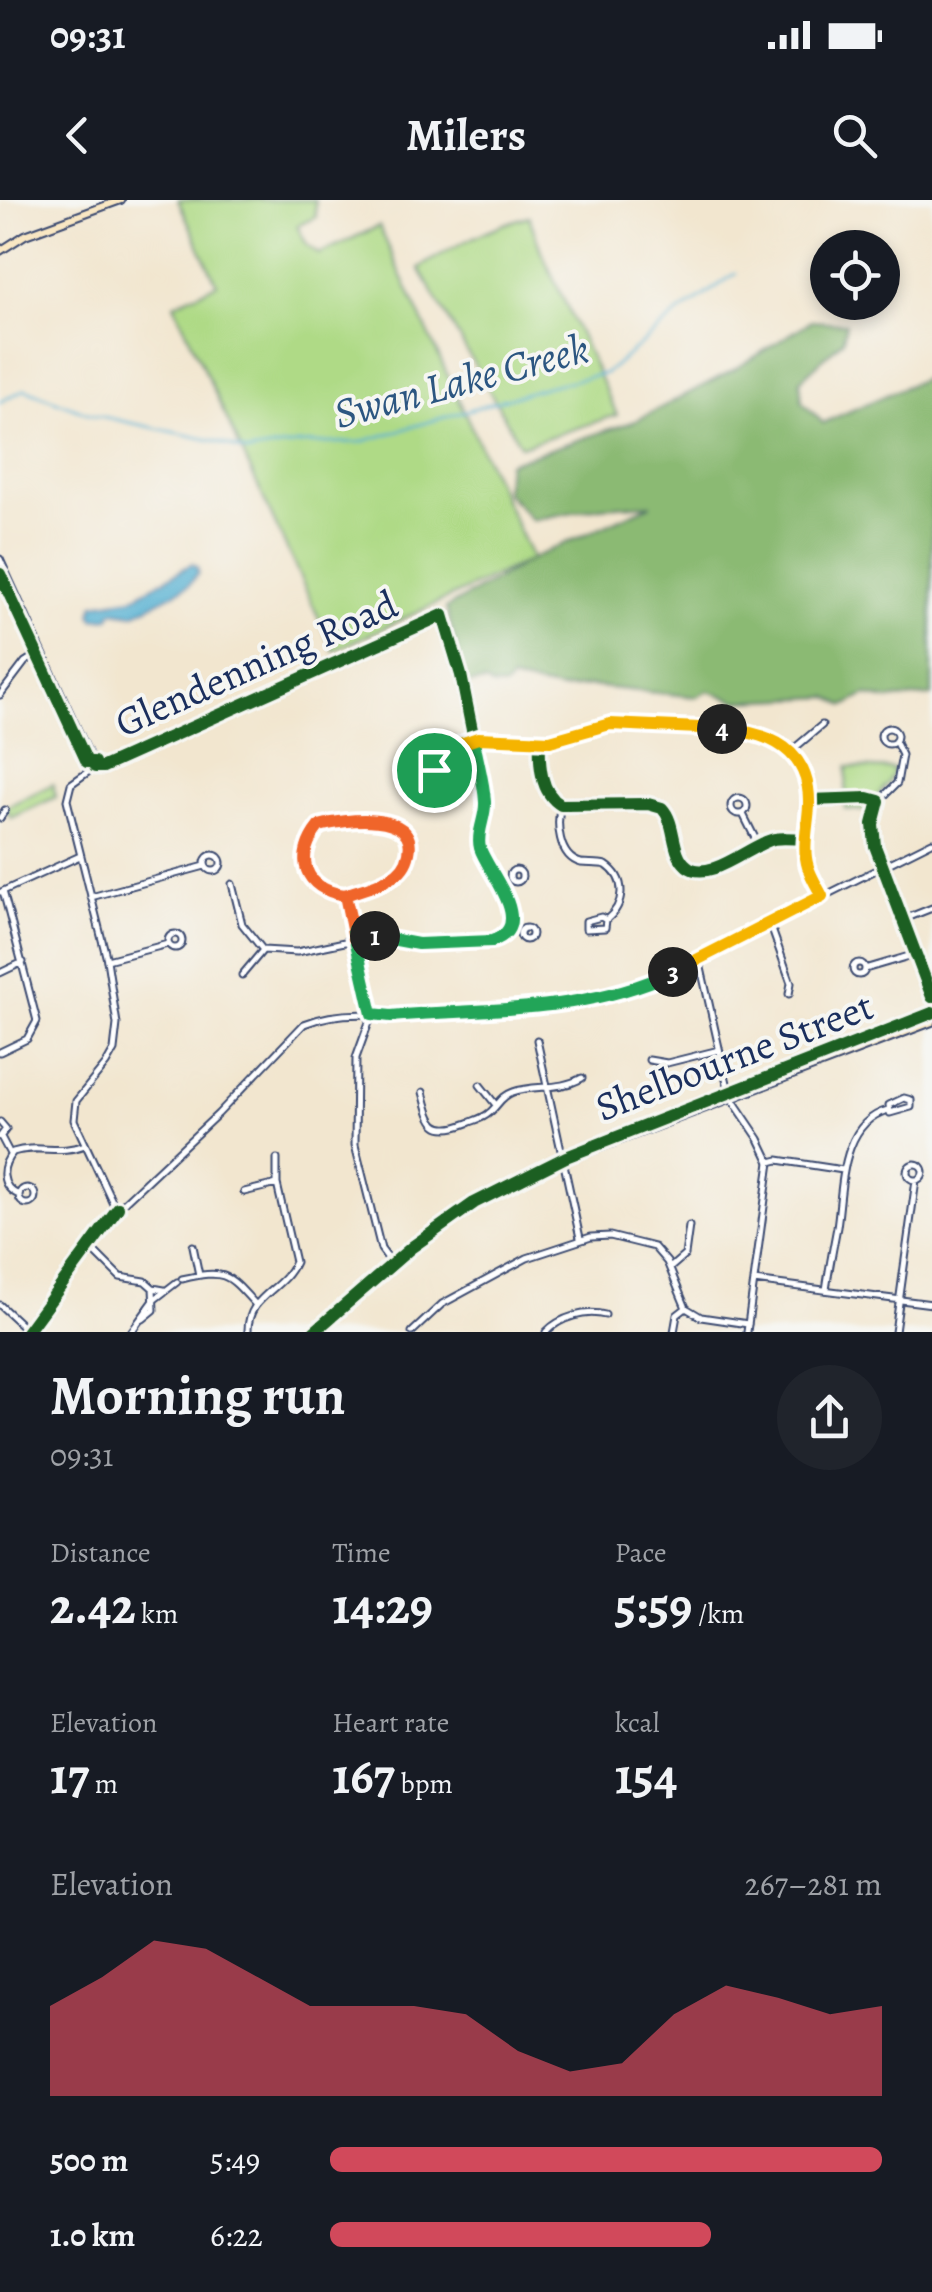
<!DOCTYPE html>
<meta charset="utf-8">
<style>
body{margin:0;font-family:Alegreya,serif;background:#20242c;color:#f1f3f6;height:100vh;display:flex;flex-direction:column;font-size:38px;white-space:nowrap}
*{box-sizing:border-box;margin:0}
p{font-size:32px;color:#9ea1a6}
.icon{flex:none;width:55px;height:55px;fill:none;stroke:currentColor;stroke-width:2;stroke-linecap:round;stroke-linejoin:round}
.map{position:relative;height:1132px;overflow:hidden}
.details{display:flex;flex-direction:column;background:#171b24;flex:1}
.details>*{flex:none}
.controls{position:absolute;left:810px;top:30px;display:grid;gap:20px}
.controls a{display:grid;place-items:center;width:90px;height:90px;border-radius:50%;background:#171b24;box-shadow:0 5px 15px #0003;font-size:50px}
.pin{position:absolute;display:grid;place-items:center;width:85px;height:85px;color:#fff;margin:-42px;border:5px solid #fff;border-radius:50%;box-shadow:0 2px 10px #0007}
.km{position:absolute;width:50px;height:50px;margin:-25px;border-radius:50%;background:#222;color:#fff;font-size:28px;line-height:50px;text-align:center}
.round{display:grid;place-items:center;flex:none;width:105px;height:105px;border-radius:52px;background:#20242c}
.headline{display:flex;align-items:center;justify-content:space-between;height:170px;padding:0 50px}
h1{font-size:55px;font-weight:700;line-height:75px}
.stats{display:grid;grid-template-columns:repeat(3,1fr);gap:15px;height:170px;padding:10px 50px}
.stats div{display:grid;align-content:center}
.stats b{font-size:50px;font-weight:700}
.stats small{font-size:28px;font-weight:400}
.stats p{font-size:28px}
.chart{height:280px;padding:20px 50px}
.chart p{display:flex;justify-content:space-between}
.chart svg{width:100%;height:180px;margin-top:10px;fill:#d1495b;opacity:.7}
ul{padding:0 50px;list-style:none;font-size:32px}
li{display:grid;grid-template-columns:160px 120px 1fr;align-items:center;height:75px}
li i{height:25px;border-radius:12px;background:#d1495b}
.status{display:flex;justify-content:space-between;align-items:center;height:70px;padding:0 50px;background:#171b24;direction:ltr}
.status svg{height:28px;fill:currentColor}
header{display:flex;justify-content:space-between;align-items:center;height:130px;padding:0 50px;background:#171b24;font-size:45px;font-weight:700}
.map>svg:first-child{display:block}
</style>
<div class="status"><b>09:31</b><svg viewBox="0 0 49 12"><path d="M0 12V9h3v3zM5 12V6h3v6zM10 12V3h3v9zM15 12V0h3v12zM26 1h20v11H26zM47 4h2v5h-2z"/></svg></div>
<header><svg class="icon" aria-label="back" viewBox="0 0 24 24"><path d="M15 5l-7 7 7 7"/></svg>Milers<svg class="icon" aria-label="search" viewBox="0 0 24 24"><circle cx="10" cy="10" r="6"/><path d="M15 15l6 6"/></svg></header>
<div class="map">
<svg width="932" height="1132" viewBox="0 0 932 1132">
<rect width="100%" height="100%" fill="#f6f6f2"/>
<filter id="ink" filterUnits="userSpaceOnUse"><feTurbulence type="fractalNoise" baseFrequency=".01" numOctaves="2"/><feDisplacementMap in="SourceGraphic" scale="20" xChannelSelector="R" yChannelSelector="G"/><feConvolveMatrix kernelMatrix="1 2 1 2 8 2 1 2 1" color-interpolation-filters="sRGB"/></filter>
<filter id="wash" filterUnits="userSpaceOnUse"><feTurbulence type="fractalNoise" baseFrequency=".0048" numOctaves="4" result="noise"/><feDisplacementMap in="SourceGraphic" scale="40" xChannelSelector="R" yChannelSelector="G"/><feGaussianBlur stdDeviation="2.25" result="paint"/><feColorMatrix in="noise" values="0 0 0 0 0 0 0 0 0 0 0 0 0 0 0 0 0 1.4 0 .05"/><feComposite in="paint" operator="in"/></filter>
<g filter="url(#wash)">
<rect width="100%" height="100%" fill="#f2e6cf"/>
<path fill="#afda86" stroke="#658472" stroke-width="2.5" d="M178,0h137l1,17 -19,9 10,19 12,9 60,-28 153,333 -198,92 -160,-347 43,-20z
M529,16l12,35 76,164 -96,31 -102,-178c35,-22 70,-41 110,-52z
M847,567l47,2c-3,19 -20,24 -26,42l-23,-2z
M53,584l3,13 -45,21 -5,-11z"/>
<path fill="#8bba73" stroke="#537468" stroke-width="2.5" d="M811,121l35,2 -3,17 -43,40 2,22 21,21 109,-48v321c-26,0 -40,8 -66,-1l-21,11 -16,-9 -91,4 -30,-10 -11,6 -108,-11 -27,4 -51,-10 -6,7 -13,-1 -6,-4 -20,2 -20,-76 93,-53 113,-51 -52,3 -68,13 -27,-29 3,-28 127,-42 102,-53z"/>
<path fill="#54b0d2" stroke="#387098" stroke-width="2.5" d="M192,364l5,3 1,6 -9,12 -12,7 -43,22 -21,-3 -4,7 -15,1 -3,-5 3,-10 38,-6z"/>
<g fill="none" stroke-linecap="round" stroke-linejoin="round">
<path stroke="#54b0d2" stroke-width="2.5" d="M0,202l25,-13 65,25 125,27 33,11 51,-8 62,-2 188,-56 57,-13 69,-57 61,-43"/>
</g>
</g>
<g filter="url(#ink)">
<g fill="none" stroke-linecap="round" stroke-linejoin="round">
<g stroke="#3b4a6f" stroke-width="9">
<path id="minor" d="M463,489l23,115 -6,43 24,42 6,28 -2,12
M881 536a8 8 0 1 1 16 0a8 8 0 1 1-16 0Z
M540,541c-1,110 62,44 122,67 15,16 8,44 25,58 22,18 64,-22 87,-27 10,-2 22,0 32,0
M895,541l7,14 -5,28 -18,18 -5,12 -1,21 59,163
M790,552l32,-27
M423 565a7 7 0 1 1 14 0a7 7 0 1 1-14 0Z
M435,560l20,-14 22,-8 73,3 61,-18 147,9 32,20 12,20 7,28 -2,65 14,30
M95,567h8l340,-152
M731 606a8 8 0 1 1 16 0a8 8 0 1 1-16 0Z
M561,605c-5,18 -3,52 20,58 8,1 17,0 25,2 21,14 19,40 0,55
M743,614l16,32
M0,618l5,-8
M336,621l55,1 13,6c24,43 -29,56 -59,67 -42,-6 -51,-38 -26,-69z
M205 663a8 8 0 1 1 16 0a8 8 0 1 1-16 0Z
M510 676a6 6 0 1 1 12 0a6 6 0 1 1-12 0Z
M232,684l10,40 21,26 34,2 76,-16 45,8 74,-3 10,-3 6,-9
M1,692l79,-36
M345,695l27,119 -16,44 -1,87 26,104 11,15
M91,697l114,-31
M601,717l5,3 -1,8 -19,1v-8z
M902,720l30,-12
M769,721l22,62 -2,11
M520 734a6 6 0 1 1 12 0a6 6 0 1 1-12 0Z
M168 741a7 7 0 1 1 14 0a7 7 0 1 1-14 0Z
M699,759l30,133
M107,760l61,-16
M853 769a6 6 0 1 1 12 0a6 6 0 1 1-12 0Z
M865,769l51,-15
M0,773l23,-11
M242,775l21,-25
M537,840l43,198
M0,852l27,-13 10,-18 -34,-130
M649,860l18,3 52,-13
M480,885l16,20
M423,892c8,30 10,45 45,31 7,-3 16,-5 21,-10 9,-7 12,-17 24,-21 22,-8 46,-1 69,-14
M904,898l7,2v7l-21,6 -1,-8z
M0,922l6,7 -6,8
M1,937l9,17
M770,962l8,-2 65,10
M907 972a8 8 0 1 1 16 0a8 8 0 1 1-16 0Z
M19 996a8 8 0 1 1 16 0a8 8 0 1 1-16 0Z
M244,992l33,-8
M19,995c-19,-8 -19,-28 -6,-43 25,-8 47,3 72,-7
M88,1045l32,32 25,4 8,7 11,2
M193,1046l6,29
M670,1068l15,-13 4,-29
M182,1079c43,-10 45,-6 73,25
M826,1090c3,-21 7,-42 11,-63 6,-39 3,-104 51,-117
M0,1105l28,26
M143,1119l11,-9 -1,-22
M131,1132l24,-33 22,-17
M248,1132c-1,-37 34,-40 47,-70l-18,-78v-25
M412,1132l30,-28 85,-46 64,-21 19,-1 44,11 13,15 19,46 15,9 47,7
M546,1132c14,-15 40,-22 59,-17
M674,1132l3,-17 9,-7
M895,1132l21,-152"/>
</g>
<g stroke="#3b4a6f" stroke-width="9">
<path id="tertiary" d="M0,359l95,208 -24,17 -4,16 40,160 10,64 -3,26 -8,14 -30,37 -2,19 39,83 5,5
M0,495l25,-33 17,-11
M732,899l27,40 11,23 -23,170
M754,1081l178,23
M27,1132l91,-124 100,-94 86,-90c26,-11 60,-11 87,-8 90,-8 181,-5 267,-37l274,-137"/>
</g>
<g stroke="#3b4a6f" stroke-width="10">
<path id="secondary" d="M0,51l25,-16 96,-35
M563,962l369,-140
M314,1132l98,-85 62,-44 92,-46 366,-144"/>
</g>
<use href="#minor" stroke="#fff" stroke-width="5"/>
<use href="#tertiary" stroke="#fff" stroke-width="5"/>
<use href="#secondary" stroke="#f9e7c3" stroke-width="6"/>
<g stroke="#f6f6f2" stroke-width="19">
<path id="cycleway" d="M0,374l87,188h7
M95,567h8l340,-152 18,60 13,65 3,-2 63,3c-1,22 0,52 21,64l87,-1 14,4c15,16 8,44 25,58 22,18 64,-22 87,-27 10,-2 22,0 32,0l3,-39 59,-2 11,3 -6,23 2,22 57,151
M27,1132l91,-124
M314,1132l98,-85 62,-44 92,-46 366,-144"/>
</g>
<use href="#cycleway" stroke="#1b5e20" stroke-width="12"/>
</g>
</g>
<g fill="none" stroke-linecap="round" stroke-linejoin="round" filter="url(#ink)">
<g stroke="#fff" stroke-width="20">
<path id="split-1" d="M375,736l43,8 74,-3c46,-15 -5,-70 -12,-93 -4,-15 6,-31 5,-46 -1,-21 -8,-42 -11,-62l-19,6 -20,14 -1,10"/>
</g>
<g stroke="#fff" stroke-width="20">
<path id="split-2" d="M353,730l-8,-35c14,-5 32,-9 45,-17 10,-5 17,-14 19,-25 9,-43 -65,-34 -90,-27 -25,31 -16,63 26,69l9,44 21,-3"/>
</g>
<g stroke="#fff" stroke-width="20">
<path id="split-3" d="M353,730l19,84 19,2c94,-8 194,-2 282,-44"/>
</g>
<g stroke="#fff" stroke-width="20">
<path id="split-4" d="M673,772l149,-76c-5,-10 -11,-19 -14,-29 -6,-18 0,-42 1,-61 2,-56 -39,-74 -87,-77"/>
</g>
<g stroke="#fff" stroke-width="20">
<path id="split-5" d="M434,570h-10l2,-11 9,1 20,-14 23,-8 72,3 60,-17 112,5"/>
</g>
<use href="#split-1" stroke="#22a559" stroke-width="12"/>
<use href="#split-2" stroke="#f0652b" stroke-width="12"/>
<use href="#split-3" stroke="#22a559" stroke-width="12"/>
<use href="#split-4" stroke="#f5b400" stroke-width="12"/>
<use href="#split-5" stroke="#f5b400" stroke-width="12"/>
</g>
<g text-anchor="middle" stroke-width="8" stroke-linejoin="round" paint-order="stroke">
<g font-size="40" fill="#1b2f5e" stroke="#f6f6f2">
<text transform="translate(256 463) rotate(-24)" y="14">Glendenning Road</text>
<text transform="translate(734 856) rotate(-21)" y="14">Shelbourne Street</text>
</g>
<g font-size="42" font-style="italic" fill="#2c5681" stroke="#f6f6f2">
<text transform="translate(461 180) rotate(-15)" y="15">Swan Lake Creek</text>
</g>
</g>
</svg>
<div class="controls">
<a><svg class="icon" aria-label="locate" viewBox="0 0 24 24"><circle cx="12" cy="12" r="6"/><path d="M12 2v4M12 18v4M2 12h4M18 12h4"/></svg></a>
</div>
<div class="pin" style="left:434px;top:570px;background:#1e9e55"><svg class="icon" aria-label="arrive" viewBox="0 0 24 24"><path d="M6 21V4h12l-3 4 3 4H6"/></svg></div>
<b class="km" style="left:375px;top:736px">1</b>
<b class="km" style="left:673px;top:772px">3</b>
<b class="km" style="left:722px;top:529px">4</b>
</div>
<section class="details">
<div class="headline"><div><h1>Morning run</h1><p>09:31</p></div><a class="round"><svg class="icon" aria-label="share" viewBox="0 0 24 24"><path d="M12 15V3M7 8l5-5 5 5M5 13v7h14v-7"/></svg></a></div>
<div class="stats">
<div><p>Distance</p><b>2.42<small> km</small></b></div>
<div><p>Time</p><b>14:29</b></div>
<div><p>Pace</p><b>5:59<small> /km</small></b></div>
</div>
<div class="stats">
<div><p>Elevation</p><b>17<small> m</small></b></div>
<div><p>Heart rate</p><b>167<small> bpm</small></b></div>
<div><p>kcal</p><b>154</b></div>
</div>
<div class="chart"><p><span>Elevation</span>267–281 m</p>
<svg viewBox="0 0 160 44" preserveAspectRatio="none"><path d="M0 44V22L10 15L20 6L30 8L40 15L50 22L60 22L70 22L80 24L90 33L100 38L110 36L120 24L130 17L140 20L150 24L160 22V44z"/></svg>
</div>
<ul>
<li><b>500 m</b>5:49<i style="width:100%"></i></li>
<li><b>1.0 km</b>6:22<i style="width:69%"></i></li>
</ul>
</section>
